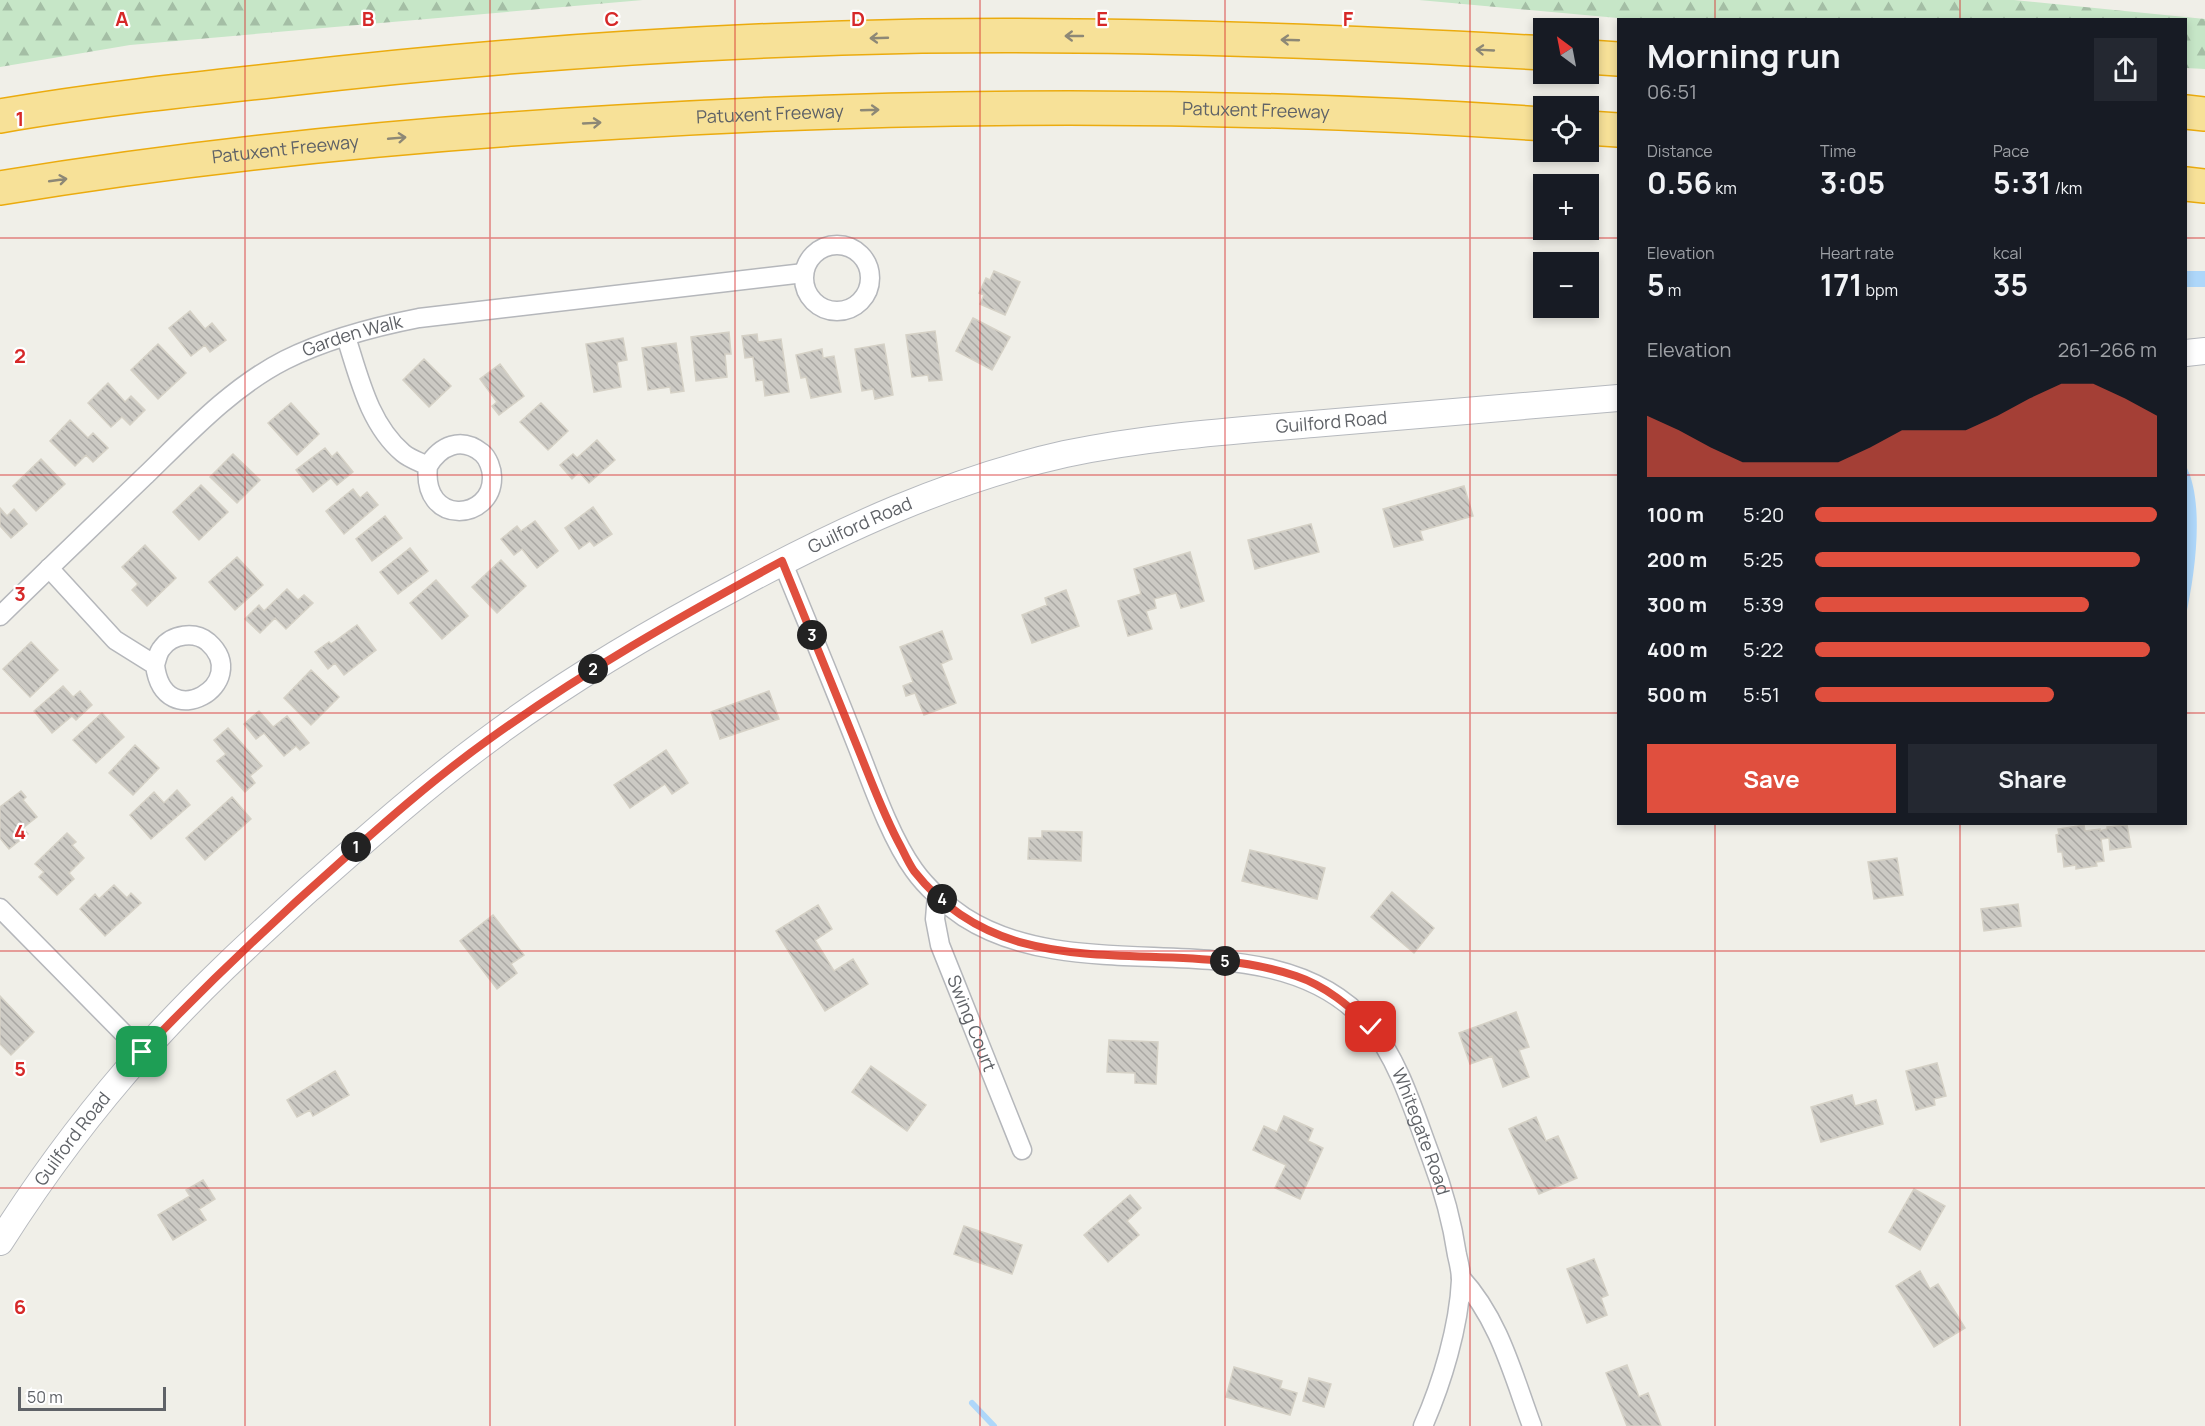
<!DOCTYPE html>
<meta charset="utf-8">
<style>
body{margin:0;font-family:Manrope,sans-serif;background:#242831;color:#f1f3f6;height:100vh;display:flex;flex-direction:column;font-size:22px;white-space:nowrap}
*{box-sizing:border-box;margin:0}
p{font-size:20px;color:#9ea1a6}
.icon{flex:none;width:33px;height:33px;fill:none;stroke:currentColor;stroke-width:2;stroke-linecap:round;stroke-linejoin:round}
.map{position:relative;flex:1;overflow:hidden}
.panel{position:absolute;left:1617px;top:18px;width:570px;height:807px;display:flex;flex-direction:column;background:#171b24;border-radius:0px;box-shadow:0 3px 9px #0003}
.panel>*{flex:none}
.needle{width:39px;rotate:328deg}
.fabs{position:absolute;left:1533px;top:18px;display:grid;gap:12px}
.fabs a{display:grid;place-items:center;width:66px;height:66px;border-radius:0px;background:#171b24;box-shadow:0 3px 9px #0003;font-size:30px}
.scale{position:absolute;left:18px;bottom:15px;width:148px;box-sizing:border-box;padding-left:6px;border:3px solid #5f6267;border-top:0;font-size:16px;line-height:21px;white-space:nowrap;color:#5f6267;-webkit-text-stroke:4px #fff;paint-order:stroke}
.pin{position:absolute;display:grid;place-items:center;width:51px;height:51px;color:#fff;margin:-26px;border-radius:12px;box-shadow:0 3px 9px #0006}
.km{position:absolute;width:30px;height:30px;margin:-15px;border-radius:50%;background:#222;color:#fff;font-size:16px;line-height:30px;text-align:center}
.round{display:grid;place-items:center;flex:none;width:63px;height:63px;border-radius:0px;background:#242831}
.headline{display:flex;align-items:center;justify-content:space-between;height:102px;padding:0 30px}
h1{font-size:33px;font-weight:700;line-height:45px}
.figures{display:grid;grid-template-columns:repeat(3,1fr);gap:9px;height:102px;padding:6px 30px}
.figures div{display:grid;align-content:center}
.figures b{font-size:30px;font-weight:700}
.figures small{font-size:16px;font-weight:400}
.figures p{font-size:16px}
.chart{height:168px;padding:12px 30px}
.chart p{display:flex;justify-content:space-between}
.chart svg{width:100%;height:108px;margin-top:6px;fill:#e04f3e;opacity:.7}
.cta{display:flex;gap:12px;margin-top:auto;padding:12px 30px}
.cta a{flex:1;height:69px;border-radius:0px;background:#e04f3e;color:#fff;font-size:24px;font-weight:700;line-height:69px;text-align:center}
.cta a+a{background:#242831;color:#f1f3f6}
ul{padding:0 30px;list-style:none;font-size:20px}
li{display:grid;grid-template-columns:96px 72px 1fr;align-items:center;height:45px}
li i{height:15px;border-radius:8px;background:#e04f3e}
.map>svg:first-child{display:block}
</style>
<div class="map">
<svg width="2205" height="1426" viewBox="0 0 2205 1426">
<defs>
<pattern id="forest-firs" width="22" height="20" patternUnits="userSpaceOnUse" patternTransform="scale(1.5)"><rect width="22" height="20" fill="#c6e6c7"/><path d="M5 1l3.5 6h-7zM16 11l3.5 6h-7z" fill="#a4bea5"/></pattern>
<pattern id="building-back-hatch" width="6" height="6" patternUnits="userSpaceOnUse" patternTransform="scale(1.5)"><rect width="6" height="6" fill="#cccac4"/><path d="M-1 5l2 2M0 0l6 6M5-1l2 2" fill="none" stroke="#a9a7a3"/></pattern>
</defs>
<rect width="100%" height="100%" fill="#f0efe8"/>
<path fill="url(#forest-firs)" d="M0,0h643l-513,45 -130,22z
M1419,0h595l191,19v50l-19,-1v-48h-546z"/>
<path fill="#aed7fa" d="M2186,271h19v16h-19z
M2186,466c19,37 9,107 0,149z"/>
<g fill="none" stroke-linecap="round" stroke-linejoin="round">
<path stroke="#aed7fa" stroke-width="6" d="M972,1403l22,23"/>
</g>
<path fill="url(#building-back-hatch)" stroke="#d5d1c6" stroke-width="1.5" d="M994,271l26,11 -15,33 -25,-11 4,-9 -5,-2 7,-15 4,2z
M190,311l15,18 7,-6 14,17 -16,12 -5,-7 -14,11 -22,-28z
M973,318l37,19 -18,33 -36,-19z
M935,331l7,49 -13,1 -1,-6 -16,2 -6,-42z
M729,332l2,22h-6l2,23 -31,4 -5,-44z
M757,334l1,8 23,-3 8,53 -24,4 -2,-16 -7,1 -3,-24 -8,1 -3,-22z
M623,338l4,22 -10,2 4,25 -27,5 -8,-48z
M676,343l8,48 -13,2 -1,-6 -22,3 -6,-42z
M158,344l28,29 -28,26 -27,-29z
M884,344l9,51 -18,4 -2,-10 -11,2 -7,-42z
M822,349l1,9 11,-2 7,36 -30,6 -5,-21 -5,1 -5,-23z
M424,359l27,27 -22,21 -26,-27z
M500,364l24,32 -25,19 -7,-9 5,-4 -17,-23z
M108,383l17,19 6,-6 14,14 -15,15 -8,-8 -11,10 -23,-24z
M291,403l28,31 -22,21 -29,-32z
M541,403l27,28 -20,19 -28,-28z
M70,420l18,18 5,-5 15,15 -15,14 -7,-7 -11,11 -25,-25z
M597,440l18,20 -26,23 -10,-11 -7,7 -12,-14 13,-11 4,4z
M325,448l7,9 5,-5 16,20 -16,13 -6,-7 -18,14 -17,-22z
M233,454l27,26 -23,23 -27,-26z
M41,459l24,25 -29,27 -23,-25z
M201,485l27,27 -29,28 -26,-28z
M1464,486l9,30 -53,15 3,9 -29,7 -11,-38z
M353,489l7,9 7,-6 11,13 -34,29 -18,-23z
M593,507l19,27 -18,12 -4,-5 -11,8 -14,-21z
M0,508l7,8 7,-7 13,15 -16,14 -11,-12z
M385,516l17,22 -30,23 -16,-22z
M535,521l23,30 -21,17 -15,-19 -8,6 -13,-16 16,-13 4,5z
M1311,524l8,28 -64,17 -7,-29z
M145,545l31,33 -29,28 -15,-16 6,-6 -16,-17z
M410,548l18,23 -30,23 -18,-22z
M1190,552l14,49 -23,7 -5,-15 -22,6 2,9 -10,3 6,18 -24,7 -10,-35 23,-7 -7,-25z
M237,557l26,28 -28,25 -26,-28z
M501,560l25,26 -29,27 -25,-26z
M436,580l32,36 -26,23 -32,-36z
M287,589l11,11 6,-5 9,8 -27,26 -11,-11 -15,15 -15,-14 14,-14 5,6z
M1066,590l13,36 -47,17 -10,-28 25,-10 -2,-7z
M357,625l19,25 -32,25 -9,-12 -7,6 -13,-17 14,-10 2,2z
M942,631l10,28 -11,5 15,39 -32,12 -9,-22 -9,3 -3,-10 10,-4 -13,-35z
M31,642l27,28 -28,27 -27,-28z
M311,670l28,27 -28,28 -27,-27z
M63,686l10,11 7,-6 12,14 -16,15 -4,-4 -20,17 -18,-22z
M769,691l10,28 -59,20 -9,-27z
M259,711l14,16 14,-11 22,27 -9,7 -4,-4 -12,10 -20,-23 -8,6 -12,-15z
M102,713l22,24 -28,26 -23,-23z
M228,728l34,38 -12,10 5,7 -10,9 -28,-31 9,-7 -12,-14z
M135,745l24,23 -26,27 -24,-22z
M666,750l22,33 -16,11 -7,-10 -35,24 -16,-23z
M177,790l13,15 -39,34 -21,-24 24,-23 10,11z
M21,791l5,6 -3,3 14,17 -14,11 5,6 -19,15 -9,-11v-31z
M232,797l19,22 -46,41 -19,-22z
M2084,825l1,6 15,-2v2l7,-2v-2l20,-2 4,22 -21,3 -1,-12 -8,1 3,22 -8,1 1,4 -21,3v-4l-12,2 -2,-15h-4l-2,-17 3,-1 -1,-5z
M1042,831l40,1 -1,29 -53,-2 1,-21h13z
M67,833l9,9 -4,3 12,13 -15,15 5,6 -17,16 -18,-18 5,-5 -9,-8z
M1250,850l75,18 -8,31 -75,-18z
M1897,858l6,37 -29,4 -6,-37z
M114,885l13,13 4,-5 10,10 -36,33 -25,-27 15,-15 4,5z
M1392,892l42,36 -20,25 -43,-36z
M2018,904l3,22 -37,5 -3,-22z
M818,905l14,24 -17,11 19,31 19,-12 15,25 -43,27 -49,-80z
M493,915l31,40 -13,9 6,9 -20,16 -37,-48z
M0,996l34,36 -23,23 -11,-11z
M1516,1012l13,35 -10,3 10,27 -26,10 -11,-31 -22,8 -11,-31z
M1109,1040l49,2 -2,42 -21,-1v-10l-28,-1z
M1937,1063l9,33 -12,3 1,6 -19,5 -10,-39z
M871,1066l55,39 -19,26 -55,-39z
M335,1071l14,24 -36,21 -3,-6 -13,7 -10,-17z
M1852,1095l3,11 21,-6 7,24 -62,18 -10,-35z
M1284,1116l29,13 -5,12 15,7 -23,51 -25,-11 11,-23 -33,-15 11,-24 13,6z
M1536,1117l10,24 12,-5 19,42 -38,16 -30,-65z
M203,1180l12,19 -16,10 7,11 -33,20 -15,-25 32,-19 -4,-6z
M1914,1189l31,17 -25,44 -31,-18z
M1130,1195l11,13 -14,13 12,14 -31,27 -24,-27z
M964,1226l58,19 -10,29 -58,-20z
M1594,1259l14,36 -7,3 6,17 -20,8 -20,-54z
M1920,1271l10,18 8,-5 27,44 -31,19 -38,-61z
M1627,1365l12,32 9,-4 13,33h-34l-21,-53z
M1234,1367l48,14 -2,7 17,5 -7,22 -64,-18z
M1309,1378l22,6 -7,23 -21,-6z"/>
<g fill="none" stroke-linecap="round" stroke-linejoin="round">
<g stroke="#b5b7bb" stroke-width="21">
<g id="street">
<circle cx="837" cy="278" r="33"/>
<path d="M346,337c13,40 23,87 57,116 7,6 17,9 25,13 -7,61 65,55 64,11 0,-8 -4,-19 -10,-24 -21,-17 -42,-7 -54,13"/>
<path id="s1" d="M782,561c25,61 50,121 74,182 15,38 34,94 58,127 12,17 32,35 50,47 121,78 309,-5 406,109 29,34 45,89 61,131 12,32 21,64 26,98 2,8 4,17 4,25 -2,47 -19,103 -38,146"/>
<path d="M49,568l66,72 40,25c2,-6 3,-13 7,-17 10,-14 33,-17 46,-6 46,41 -44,95 -53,23"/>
<path id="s2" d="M0,616c49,-48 98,-95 148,-143 42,-41 84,-86 137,-113 42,-21 88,-33 134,-42l385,-45"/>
<path id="s3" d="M937,895l-2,24 5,26 82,205"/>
<path d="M0,908l142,144"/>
<path d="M1461,1278c38,41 52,97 71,148"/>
</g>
</g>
<g stroke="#b6b9be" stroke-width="28">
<g id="secondary">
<path d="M2186,353l19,-2"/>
<path id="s4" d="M0,1242c42,-66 91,-132 144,-191 50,-57 108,-110 164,-161 58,-51 115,-102 177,-148 78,-59 165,-110 252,-156 104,-56 212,-106 328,-132 82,-17 165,-23 248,-30 102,-9 204,-17 305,-26"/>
</g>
</g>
<g stroke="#ebab0e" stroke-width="36">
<g id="highway">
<path d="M1588,57l30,2"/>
<path d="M2186,112l19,2"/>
<path d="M0,116c92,-16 185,-26 278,-36 213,-25 429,-40 644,-44 207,-3 414,5 622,17"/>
<path d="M1588,128l30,2"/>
<path d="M2186,184l19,2"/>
<path id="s5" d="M0,188c205,-34 412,-54 619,-66 308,-19 616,-19 925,2"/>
</g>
</g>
<use href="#street" stroke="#fff" stroke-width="18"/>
<use href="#secondary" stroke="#fff" stroke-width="26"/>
<use href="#highway" stroke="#f7e198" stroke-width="33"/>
</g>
<defs><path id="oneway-shaft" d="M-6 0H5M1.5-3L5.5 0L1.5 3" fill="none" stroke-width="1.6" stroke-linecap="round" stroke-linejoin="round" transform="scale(1.5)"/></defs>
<g stroke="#8d8876">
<use href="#oneway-shaft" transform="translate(1074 36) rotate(-180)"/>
<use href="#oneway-shaft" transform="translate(879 38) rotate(178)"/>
<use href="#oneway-shaft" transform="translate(1290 40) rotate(-178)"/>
<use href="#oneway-shaft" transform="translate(1485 50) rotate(-177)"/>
<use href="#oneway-shaft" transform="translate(870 110) rotate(-2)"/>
<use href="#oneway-shaft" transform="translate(592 123) rotate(-3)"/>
<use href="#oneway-shaft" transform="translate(397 138) rotate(-5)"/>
<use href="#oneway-shaft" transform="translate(58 180) rotate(-8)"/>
</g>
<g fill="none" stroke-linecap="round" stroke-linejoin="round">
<g stroke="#fff" stroke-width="12">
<path id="route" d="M142,1052c62,-65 128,-128 196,-188 48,-43 97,-86 150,-124 93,-67 193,-124 294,-179 26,64 52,127 77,190 13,32 25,65 42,96 4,8 8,17 13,24 99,126 253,61 382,105 30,10 53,30 75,51"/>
</g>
<use href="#route" stroke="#e04f3e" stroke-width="8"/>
</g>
<path fill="none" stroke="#d62828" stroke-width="1.5" stroke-opacity="0.55" d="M245,0v1426M490,0v1426M735,0v1426M980,0v1426M1225,0v1426M1470,0v1426M1715,0v20M1960,0v20M0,238h1618M2186,238h19M0,475h1618M2186,475h19M0,713h1618M2186,713h19M1715,824v602M1960,824v602M0,951h2205M0,1188h2205"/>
<g text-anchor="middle" stroke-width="4.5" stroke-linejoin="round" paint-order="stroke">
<g font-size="18" fill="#5f6267" stroke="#fff">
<text dy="6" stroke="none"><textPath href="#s5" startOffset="1260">Patuxent Freeway</textPath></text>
<text dy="6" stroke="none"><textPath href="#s5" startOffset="774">Patuxent Freeway</textPath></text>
<text dy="6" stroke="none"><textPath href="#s5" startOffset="288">Patuxent Freeway</textPath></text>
<text dy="6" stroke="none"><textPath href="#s2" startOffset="456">Garden Walk</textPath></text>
<text dy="6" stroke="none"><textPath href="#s4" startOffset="1620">Guilford Road</textPath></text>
<text dy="6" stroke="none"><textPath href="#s4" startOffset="1134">Guilford Road</textPath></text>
<text dy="6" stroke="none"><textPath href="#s3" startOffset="135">Swing Court</textPath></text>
<text dy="6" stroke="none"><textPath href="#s1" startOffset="954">Whitegate Road</textPath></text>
<text dy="6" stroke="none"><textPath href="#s4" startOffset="126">Guilford Road</textPath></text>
</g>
</g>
<g font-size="20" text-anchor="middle" font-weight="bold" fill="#d62828" stroke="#fff" stroke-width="4.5" stroke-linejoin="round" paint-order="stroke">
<text x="122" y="26">A</text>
<text x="368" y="26">B</text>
<text x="612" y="26">C</text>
<text x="858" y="26">D</text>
<text x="1102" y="26">E</text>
<text x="1348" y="26">F</text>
<text x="20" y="126">1</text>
<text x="20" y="363">2</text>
<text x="20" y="601">3</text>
<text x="20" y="839">4</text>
<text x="20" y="1076">5</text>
<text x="20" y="1314">6</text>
</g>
</svg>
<div class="fabs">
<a><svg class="needle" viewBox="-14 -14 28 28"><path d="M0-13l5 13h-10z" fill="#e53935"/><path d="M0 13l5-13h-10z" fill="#9ea1a6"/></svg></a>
<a><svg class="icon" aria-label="locate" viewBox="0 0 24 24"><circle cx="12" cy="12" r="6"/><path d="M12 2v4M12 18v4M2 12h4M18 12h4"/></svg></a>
<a>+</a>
<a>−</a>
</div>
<div class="scale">50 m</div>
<div class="pin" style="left:142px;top:1052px;background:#1e9e55"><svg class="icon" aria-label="arrive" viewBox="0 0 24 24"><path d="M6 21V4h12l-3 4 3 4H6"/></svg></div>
<div class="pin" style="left:1371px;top:1027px;background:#d93025"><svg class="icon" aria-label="check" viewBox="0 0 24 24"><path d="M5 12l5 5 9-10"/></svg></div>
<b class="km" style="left:356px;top:847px">1</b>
<b class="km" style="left:593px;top:669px">2</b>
<b class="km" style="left:812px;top:635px">3</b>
<b class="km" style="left:942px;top:899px">4</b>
<b class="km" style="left:1225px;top:961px">5</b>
<section class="panel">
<div class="headline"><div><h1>Morning run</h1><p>06:51</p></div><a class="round"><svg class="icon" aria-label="share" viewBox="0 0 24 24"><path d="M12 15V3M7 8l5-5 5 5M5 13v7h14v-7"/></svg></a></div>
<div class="figures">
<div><p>Distance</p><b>0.56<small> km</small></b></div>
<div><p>Time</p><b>3:05</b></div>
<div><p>Pace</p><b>5:31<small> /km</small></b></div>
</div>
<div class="figures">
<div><p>Elevation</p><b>5<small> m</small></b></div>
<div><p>Heart rate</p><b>171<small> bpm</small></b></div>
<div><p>kcal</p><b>35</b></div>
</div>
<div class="chart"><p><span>Elevation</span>261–266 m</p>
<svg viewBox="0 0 160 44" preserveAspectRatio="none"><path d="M0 44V19L10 25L20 32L30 38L40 38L50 38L60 38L70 32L80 25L90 25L100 25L110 19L120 12L130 6L140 6L150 12L160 19V44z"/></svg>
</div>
<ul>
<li><b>100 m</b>5:20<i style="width:100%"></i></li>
<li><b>200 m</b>5:25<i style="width:95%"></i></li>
<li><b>300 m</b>5:39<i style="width:80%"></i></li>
<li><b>400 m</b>5:22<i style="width:98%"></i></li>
<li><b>500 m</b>5:51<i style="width:70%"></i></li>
</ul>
<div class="cta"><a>Save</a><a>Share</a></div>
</section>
</div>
